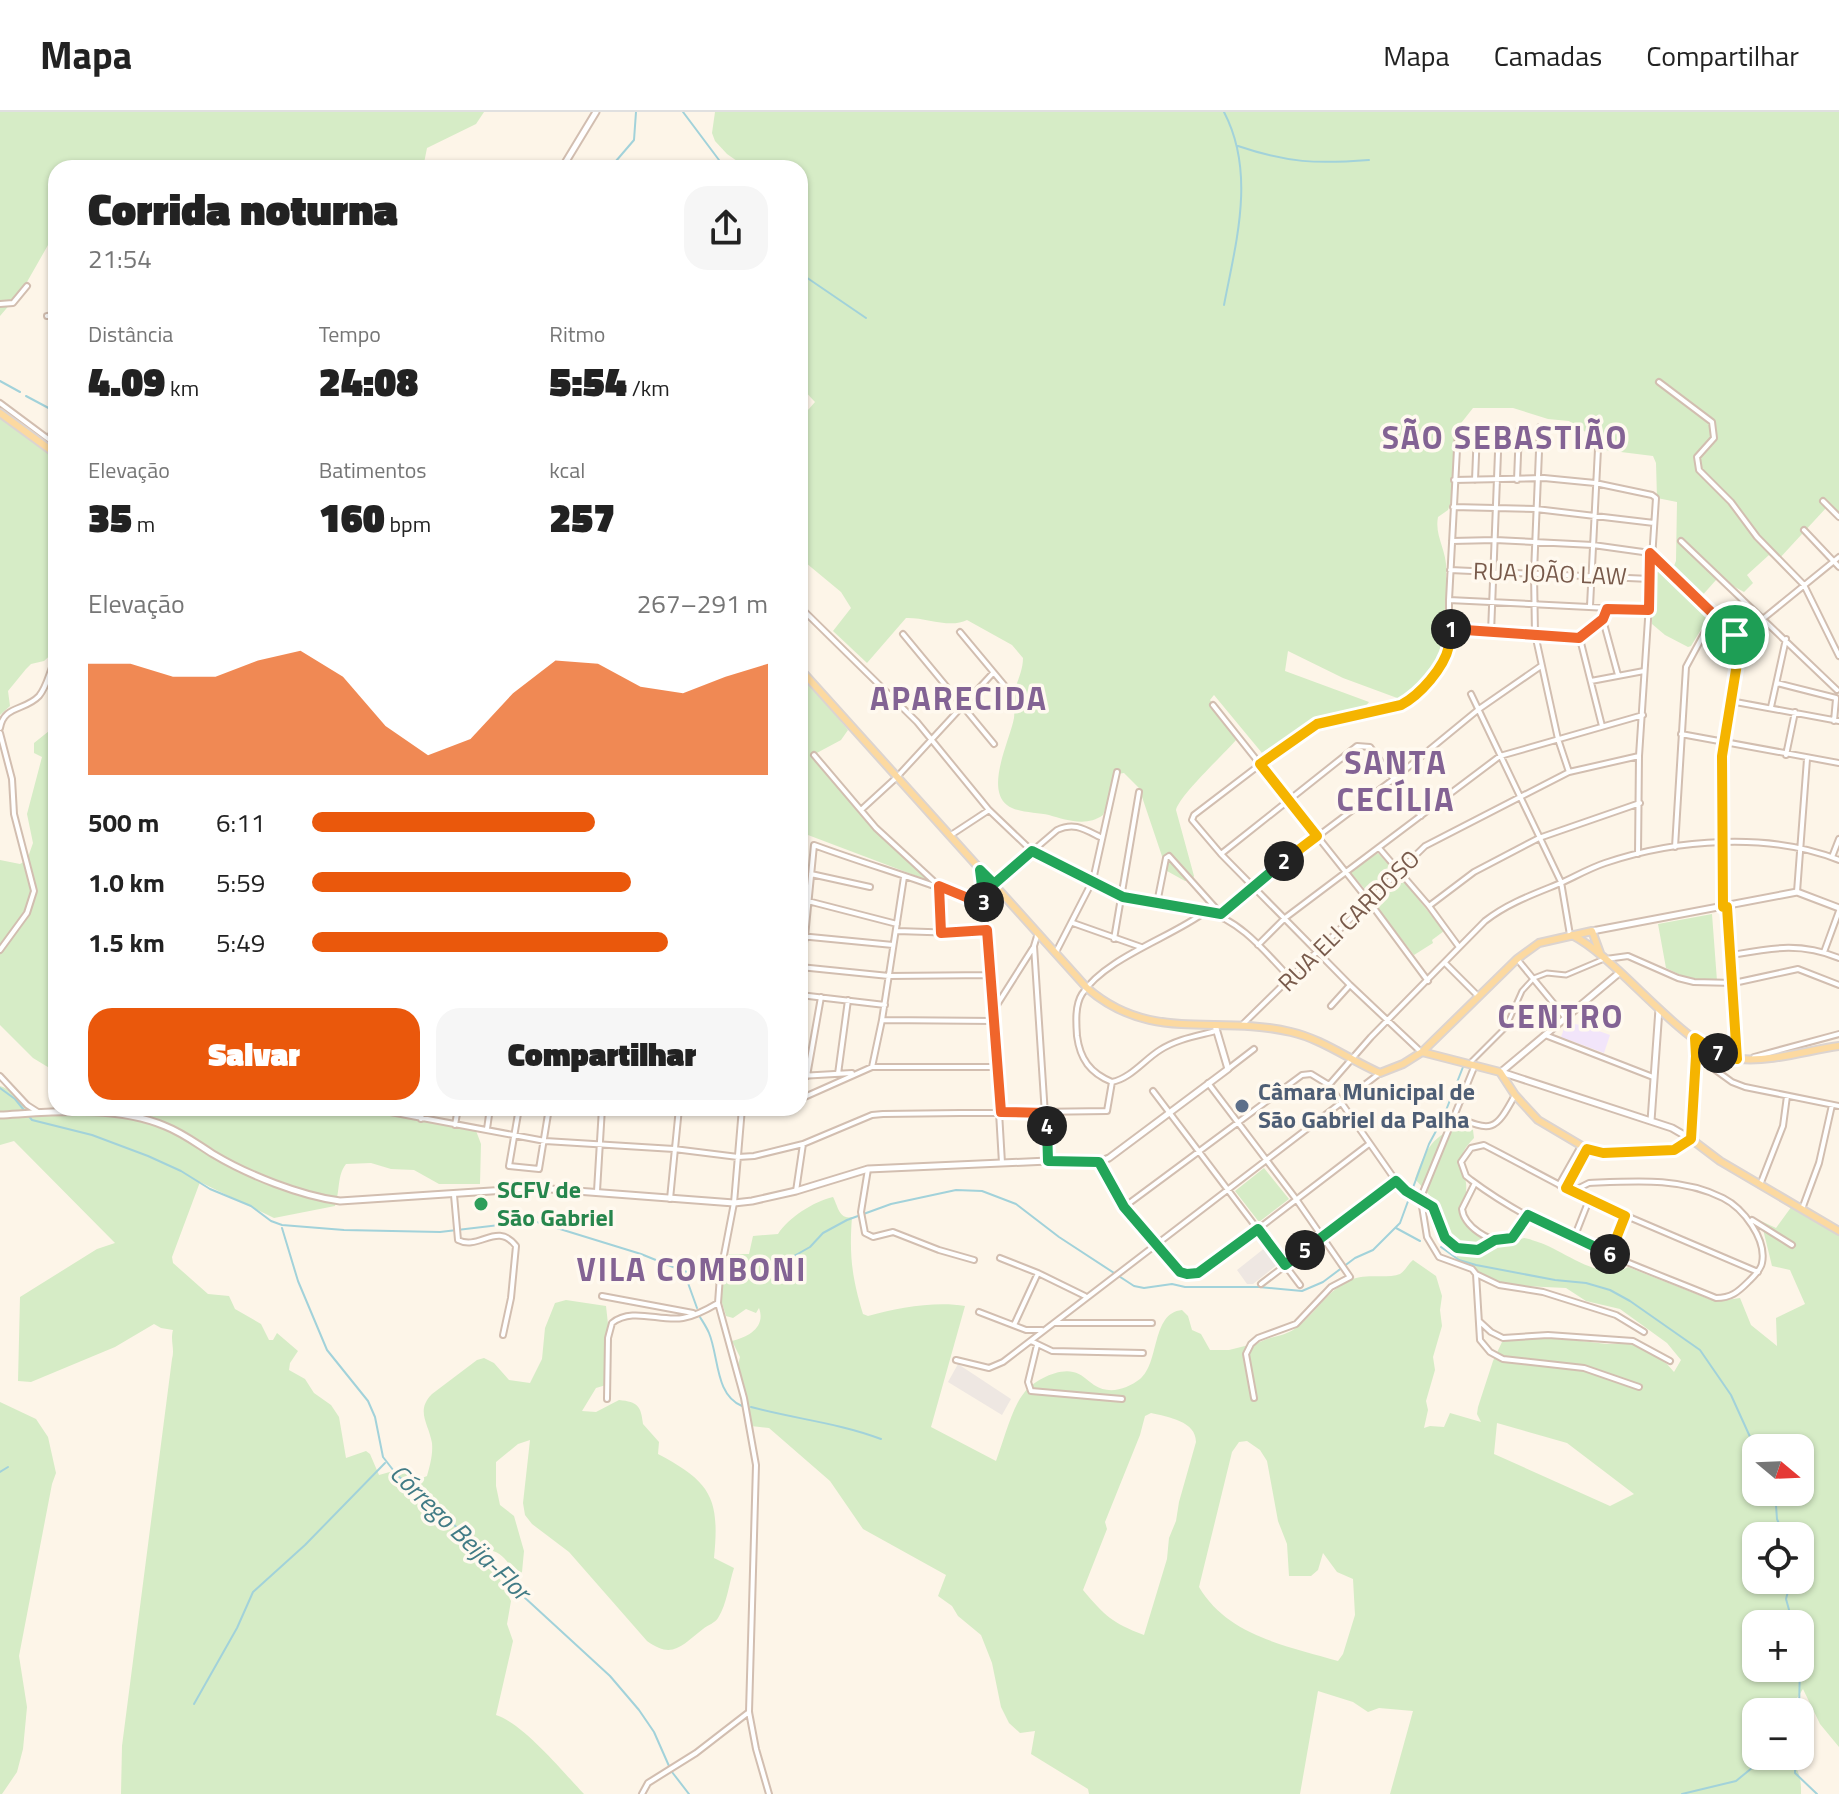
<!DOCTYPE html>
<html lang="pt">
<meta charset="utf-8">
<style>
body{margin:0;font-family:"Titillium Web",sans-serif;background:#f6f6f6;color:#222;height:100vh;display:flex;flex-direction:column;font-size:30px;white-space:nowrap}
*{box-sizing:border-box;margin:0}
p{font-size:26px;color:#767676}
.icon{flex:none;width:44px;height:44px;fill:none;stroke:currentColor;stroke-width:2;stroke-linecap:round;stroke-linejoin:round}
.map{position:relative;flex:1;overflow:hidden}
.side{position:absolute;left:48px;top:48px;width:760px;height:956px;display:flex;flex-direction:column;background:#fff;border-radius:24px;box-shadow:0 2px 6px #0004}
.side>*{flex:none}
.needle{width:52px;rotate:109deg}
.controls{position:absolute;left:1742px;top:1322px;display:grid;gap:16px}
.controls a{display:grid;place-items:center;width:72px;height:72px;border-radius:16px;background:#fff;box-shadow:0 2px 6px #0004;font-size:40px}
.pin{position:absolute;display:grid;place-items:center;width:68px;height:68px;color:#fff;margin:-34px;border:4px solid #fff;border-radius:50%;box-shadow:0 2px 8px #0007}
.km{position:absolute;width:40px;height:40px;margin:-20px;border-radius:50%;background:#222;color:#fff;font-size:22px;line-height:40px;text-align:center}
.round{display:grid;place-items:center;flex:none;width:84px;height:84px;border-radius:24px;background:#f6f6f6}
.overview{display:flex;align-items:center;justify-content:space-between;height:136px;padding:0 40px}
h1{font-size:44px;font-weight:800;line-height:60px}
.metrics{display:grid;grid-template-columns:repeat(3,1fr);gap:12px;height:136px;padding:8px 40px}
.metrics div{display:grid;align-content:center}
.metrics b{font-size:40px;font-weight:800}
.metrics small{font-size:22px;font-weight:400}
.metrics p{font-size:22px}
.chart{height:224px;padding:16px 40px}
.chart p{display:flex;justify-content:space-between}
.chart svg{width:100%;height:144px;margin-top:8px;fill:#ea580c;opacity:.7}
.primary-button{display:flex;gap:16px;margin-top:auto;padding:16px 40px}
.primary-button a{flex:1;height:92px;border-radius:24px;background:#ea580c;color:#fff;font-size:32px;font-weight:800;line-height:92px;text-align:center}
.primary-button a+a{background:#f6f6f6;color:#222}
ul{padding:0 40px;list-style:none;font-size:26px}
li{display:grid;grid-template-columns:128px 96px 1fr;align-items:center;height:60px}
li i{height:20px;border-radius:10px;background:#ea580c}
header{display:flex;align-items:center;gap:48px;box-sizing:border-box;height:112px;padding:0 40px;background:#fff;border-bottom:2px solid #e0e0e0}
header strong{font-size:38px}
nav{display:flex;gap:44px;margin-inline-start:auto;font-size:28px}
.map>svg:first-child{display:block}
</style>
<header>
<strong>Mapa</strong>
<nav><a>Mapa</a><a>Camadas</a><a>Compartilhar</a></nav>
</header>
<div class="map">
<svg width="1839" height="1682" viewBox="0 0 1839 1682">
<rect width="100%" height="100%" fill="#fdf5e8"/>
<path fill="#eee7e2" d="M1266,1135l12,17 -25,20h-6l-10,-14z
M958,1252l53,35 -9,16 -54,-33z"/>
<path fill="#f2e5fa" d="M1566,911l16,2 28,10 -6,18 -43,-16z"/>
<path fill="#d6ecc6" fill-rule="evenodd" d="M0,0h484l-8,12 -49,24 -4,20h-367v63l-33,58 -23,27z
M715,0h1124v408l-13,-12 -49,53 -8,-6 -22,20 6,8 -9,9 -22,-12h-6l-16,18 11,15 -20,33 -3,1 -23,-12 -13,-11 1,-57 21,-1 2,-5 1,-59 -20,-4 -1,-35 -3,-7 -48,-6 -9,-11 -27,-18 -21,-2 -35,-11h-40l-15,19 -3,10 -4,64 -3,9 -10,7c-4,21 11,34 8,60l5,6 1,58 -3,16 -41,45 -65,-24 -55,-27 -3,20 84,31 -4,5c-44,5 -67,22 -103,46l-48,-58 -4,5 26,40c-13,15 -57,56 -60,70l18,66 -2,5h-7l-18,-10 -28,-83 -15,-15 -7,1 -14,41c-16,12 -37,5 -54,0 -12,-3 -32,-2 -42,-10 -22,-17 3,-65 7,-87 1,-8 -1,-16 0,-25 3,-12 9,-22 9,-35l-11,-13 -45,-25c-17,9 -42,-3 -61,-2l-39,45 -34,-32 18,-23 -10,-16 -41,-34v-139l15,-17 -15,-16v-218h-53l-20,-14 -12,-13 -3,-8z
M0,305l56,39v194l-12,11 -13,3 -5,5 -18,22 2,15 -10,9z
M800,560l48,58 -7,10 -28,15 28,37 86,88 -127,-48z
M56,609v351l-23,-14 -33,-33v-165l20,4 7,-4 6,-17 -6,-29 15,-57 -8,-4v-10l15,-12z
M1378,741l15,16 -24,25 -19,-22z
M1402,767l42,52 -12,9 1,3 -19,12 -39,-50z
M1712,802l5,67h-24l-27,-13 -8,-44z
M0,974c16,5 22,20 40,24l328,-2 107,20 6,16 -1,40h-41l-25,-14 -23,-1 -20,-6 -25,1c-9,11 -6,28 -11,42l-61,12 -74,-36 -28,75 1,6 35,31 21,2 6,13 26,15 8,16h4l4,-7 21,18 -8,12 -1,7 16,9 9,14 17,12 8,12 7,41 20,-7 4,3 9,21 18,-5 23,9 7,-3c3,-11 6,-21 5,-33 -3,-19 -17,-32 0,-49l45,-34 7,-2 10,5 15,17 21,3 12,-24 3,-31 10,-25 11,-3 40,6c3,27 7,53 0,79l-10,3 -14,23 14,1 23,-12c19,2 22,6 24,24l16,18 -1,12c53,28 62,44 56,104l20,10c-5,15 -7,36 -16,50 -3,5 -10,7 -15,11 -21,16 -30,31 -56,12l-78,-89 -37,-28 -7,-9 -2,-12 7,-63 -12,4 -22,18v24l4,19 14,11 10,35 -2,21 -5,3c-9,-11 -12,-21 -27,-25l-3,4 24,47 -4,23 6,17 -17,74c28,9 67,57 88,79h-463l1,-48 50,-387c3,-10 -2,-18 1,-29l-12,-2 -7,-4 -39,23 -84,35 -13,-1 2,-84 77,-48 18,-6 -101,-102 -14,4z
M1464,1014l9,4 1,8c-19,20 -11,22 -8,45 2,18 -9,29 7,47 11,11 23,17 39,13 4,-1 7,-4 12,-5 4,0 13,4 17,5 24,9 63,40 87,24l81,32 10,2 21,-3 11,27 26,21 -1,-28 29,-14 -15,-34 -18,-4 -11,-45 15,7 16,-22 47,26v515l-19,-23 -17,-35 -15,23h-32v44c31,0 46,4 45,38h-411l23,-83 -34,-3 -11,4 -15,-10 -35,-11 -18,103h-211l-1,-5 -57,-35 4,-23 -15,2 -11,-10 -8,-16 -9,-44 -11,-28 -23,-19 -6,-10 -14,-10 8,-21 -83,-46 -33,-48 -61,-53 -18,-2 -6,-34 -9,-19 4,-16 -8,-16c17,-4 34,-14 27,-33l-3,5 -10,-4 -13,9 -7,-2 -6,-20 3,-12 -2,-7 8,-23h20l4,-18 25,-2c11,-17 35,-32 55,-37 5,9 6,23 19,20 -3,38 0,61 11,97l5,2c29,-8 67,-15 97,-10l-34,121 65,34c7,-18 16,-54 28,-68 9,-12 34,-25 49,-21 8,1 15,9 21,13 15,10 33,4 46,-6 20,-16 11,-66 42,-69l6,6 4,14 9,4 9,16h19l20,-5 4,2c12,-11 27,-9 40,-17 21,-14 33,-39 57,-50 16,-7 38,-1 50,-6 5,-3 8,-10 13,-14l23,16 6,20 -2,14 2,16 -9,31 2,13 -9,31 2,9 -4,18 6,-2 14,1 6,-14 31,9 -4,-8 1,-7 15,-46 9,-19 22,-4h31l52,6 29,-1 31,21 7,8 7,-12 -14,-17 -47,-34 -34,-8 -20,-13 -61,-3 -47,-22 -3,-15 -13,-23 -10,-27 -17,-19c10,-29 18,-46 49,-53zM1151,1301c17,4 45,8 45,29l-17,60 -3,19 -7,17 -2,21 -23,76c-32,-12 -39,-19 -61,-45l24,-61 -2,-7 35,-87 5,-19zM1497,1311l70,20 67,51 -24,12 -116,-52zM1247,1329l13,9 7,11 11,60 9,23 2,32h22l7,-6 5,-17 14,19 16,7 2,36 -12,39 -5,7c-51,-15 -110,-25 -139,-74l33,-135 7,-10zM1756,1336h44v44h-44zM1756,1424h44v44h-44zM1756,1512h44v44h-44z
M1264,1056l25,31 -30,23 -24,-31z
M0,1290l36,17 12,18 8,36 -4,11 -33,172 8,51 -4,42 -6,23 -15,22h-2z"/>
<g fill="none" stroke-linecap="round" stroke-linejoin="round">
<path stroke="#a2d2da" stroke-width="2" d="M683,0l42,56
M1238,34c50,17 78,18 131,14
M610,56l24,-28 2,-28
M800,161l66,45
M1224,193c12,-63 32,-132 0,-193
M0,269l20,11
M26,284l30,16
M0,976l15,11 17,21 60,15 56,21 33,15 29,18 41,17 20,15 11,4 62,5 96,2 94,-11 107,33 42,17 40,8 25,-1 16,-5 46,-26 13,-14 24,-13 44,-16 65,-14 26,1 34,13 43,33 75,49 10,2 28,-4 13,3h74l43,4 21,-9 32,-24 18,-8 27,-27 29,-79 14,-26 20,-51
M282,1116l16,53 29,69 41,51 7,16 8,40 14,18 64,56 50,54 99,91 29,34 15,22 15,34
M1396,1116l24,13
M1441,1135l18,13 17,5 79,15 31,3 24,7 20,11 70,49 31,45 25,55
M684,1160l13,36
M700,1205c3,5 7,11 9,16 10,24 6,62 33,73
M751,1295c44,12 88,16 130,32
M0,1360l8,-5
M1775,1380l2,27 7,17
M1791,1468l-5,19 7,25
M194,1592l43,-76 16,-36 52,-47 80,-82
M1799,1600l1,-50
M1795,1644v17l22,21
M672,1660l17,22
M1682,1682l54,-13 22,-18 12,-3h24"/>
<g stroke="#d2beb0" stroke-width="7">
<path id="pedestrian" d="M1469,952l37,-37 16,-36 12,-13 13,-5 19,2 38,-16"/>
</g>
<g stroke="#d2beb0" stroke-width="8">
<path id="minor" d="M0,192l13,-1 14,-17
M47,204l9,-1
M1659,270l53,40 2,16 -17,19 2,13 32,32 26,35 47,48 35,71
M0,291l51,38
M1540,315l-6,146 1,61 23,105 11,33
M53,337l-2,-14 5,-13
M1454,368l90,-2 51,5 57,12 4,3 -17,258 -1,98
M1475,368l2,-49
M1517,368l2,-50
M1823,389l16,16
M1453,395l83,2 118,14
M1804,418l35,37
M1452,429l43,-1 98,5 57,8 88,86 2,6 -18,111 1,151
M1681,429l156,149
M1450,458l200,9
M1449,488l200,10
M1590,494l8,-157
M800,495l117,115 72,88 43,41 91,46 82,15
M1764,506l75,-61
M1603,508l15,55
M1450,517l129,9 24,-19 3,-8
M960,520l50,60
M1491,521l8,-206
M903,522l91,110
M1580,527l22,87
M1591,569l53,-10
M1777,571l59,15
M1471,582l90,188 9,53
M1730,589l109,20
M1213,593l155,195 60,81
M1771,595l15,-68
M1834,609l2,-22
M0,616c4,-23 25,-17 39,-32 9,-11 10,-25 17,-37
M0,621l12,46 2,35 20,77 -7,22 -27,37
M1681,622l158,29
M814,643l62,73 63,58 2,47
M1786,643l9,-43
M861,698l36,-33 96,-104
M951,723l38,-25
M1675,735l11,-180 27,-50
M1379,736l50,58 30,41
M1221,742l136,-108 13,1 51,69
M1832,745l7,-18
M980,758l13,140 9,153
M811,762l59,13
M994,772l63,-54c17,-8 27,-1 43,7
M1797,780l10,-133
M800,787l97,25
M1157,791l9,-45 3,-2 52,58 32,-29 142,-107 84,-69 62,-43
M1429,794l45,-34 65,-34 101,-35
M1727,795l10,152
M1073,811l68,24
M897,819l61,2 29,-3
M1038,821l-4,13 14,215
M800,824l93,9
M1114,827l25,-147
M1258,833l27,-27 215,-162 143,-41
M1056,840l37,-72 24,-108
M1824,840l15,-41
M1732,843c40,-7 68,-13 107,3
M1517,847l47,57
M1606,847l22,-3 50,22 16,4 40,1 64,-14 41,16
M1446,852l32,32
M800,853l5,-28 9,-92c57,21 115,37 171,60
M800,855l89,9 102,-1
M800,883l85,10
M1331,894l19,-21
M995,896l38,-60
M882,908l112,1
M1242,913l183,-179 144,-74 70,-16
M1216,919c-19,5 -39,8 -56,19 -16,10 -29,28 -48,32 -22,-9 -32,-23 -35,-46 -1,-14 -2,-31 5,-42 23,-36 90,-57 123,-82 34,6 63,43 86,67
M1545,923l108,42
M1421,940l-71,-67 -129,-131 -29,-34 2,-5 110,-84 13,-7 84,-19 10,-5 29,-35 9,-20v-45l9,-170
M1696,944l36,26 13,5 94,19
M1754,945l85,-23
M872,955l10,-47 22,-143
M1228,957l26,-20
M838,962l10,-74
M0,964l27,29 11,7
M800,964l52,-3
M807,964l14,-79
M1208,971l88,116 54,78 -19,10 -35,37 -38,14 -7,6 -5,10 8,44
M1153,979l147,194
M800,987l72,-32h126
M369,996l176,33 129,8 64,8 16,-1 49,-12 69,-29 11,-1 224,-3 5,-29
M519,996l-10,58 30,3 10,-61
M703,996l39,3 31,-3
M742,996l-8,95 -14,73 -2,27 26,95 12,67 -7,247 7,37 13,45
M1454,1004c38,16 41,16 61,-21
M421,1007l2,-11
M455,1013l3,-17
M487,1017l3,-21
M1691,1027l4,-98
M1099,1050c14,26 63,110 93,112l66,-45 111,-85
M868,1057l-7,43 4,21 8,4 20,-5 46,18 35,10
M1475,1071l-13,26c2,17 28,35 45,31 10,-2 16,-16 21,-24
M1559,1073l22,-39
M1760,1073l23,-59 4,-30
M1566,1076l21,-39
M597,1079l5,-83
M796,1079l7,-47
M1577,1082l2,-6 10,-5c45,-2 93,-6 134,15 20,10 44,41 39,65 -1,7 -9,14 -14,19 -10,10 -17,16 -32,16 -82,-34 -173,-64 -245,-118l-5,-4 -5,-14 10,-14 13,-3c35,18 69,37 105,55l169,72
M454,1083l4,45c21,11 39,-19 58,6l-5,52 -8,37
M1421,1085l54,-132
M670,1087l9,-91
M1421,1088l6,37 12,20 33,12 4,5 23,11 44,7 73,23 28,17
M1124,1095l178,-132 9,-1 18,11
M1802,1097l17,-46 13,-58
M1752,1108l40,25
M1574,1126l15,-38
M1495,1128c-15,10 -40,18 -51,-3 -4,-10 -5,-22 -11,-31 -9,-11 -26,-14 -37,-25l-67,-96 42,-48 114,-116c23,-18 49,-27 76,-38 15,-7 29,-15 44,-20 71,-24 165,-31 234,-3
M1610,1142l15,-38
M1000,1146l38,15 47,23
M1476,1162l4,66 10,12 13,7 81,9 55,19
M1261,1172l135,-103
M602,1184l91,17
M979,1200l47,18h16
M1479,1209l12,11 12,6 45,-3 85,6 37,20
M1055,1211h97
M1014,1213l24,-52
M1031,1229l21,10 91,2
M1037,1233l-9,37 3,9 91,8
M956,1248l33,8 14,-6 377,-289
M607,1287l1,-61 4,-15c20,-16 48,-1 71,-5 12,-2 25,-9 35,-15
M642,1682l6,-11 48,-30 53,-41"/>
</g>
<g stroke="#d2beb0" stroke-width="9">
<path id="tertiary" d="M562,56l34,-56
M1592,819l205,-39 42,16
M1501,960l171,56 19,11
M1501,960l118,-99
M0,1003c53,-3 115,-10 165,11 18,7 32,18 48,28 35,21 88,42 127,47l197,-13 197,15 18,-2 44,-10 72,-22 180,-8 51,1 10,-4 119,-89 -13,-44
M1651,1009l8,-112"/>
</g>
<g stroke="#dcd4d0" stroke-width="10">
<path id="primary" d="M0,301l56,41
M800,557l287,319c64,56 129,26 204,44 31,7 59,28 89,41l23,-9 19,-12 95,-93 22,-16 53,-12 8,22
M1572,823c50,25 115,121 168,124 31,3 69,-9 99,-13
M1422,940l78,20 15,23 23,25 49,29 16,4 71,-3 17,-11 29,22 119,70"/>
</g>
<use href="#pedestrian" stroke="#fff" stroke-width="3"/>
<use href="#minor" stroke="#fff" stroke-width="4"/>
<use href="#tertiary" stroke="#fff" stroke-width="5"/>
<use href="#primary" stroke="#fcd9a0" stroke-width="6"/>
</g>
<g fill="none" stroke-linecap="round" stroke-linejoin="round">
<g stroke="#fff" stroke-width="16">
<path id="split-1" d="M1451,517l128,9 24,-19 4,-10 42,1 1,-57 85,82"/>
</g>
<g stroke="#fff" stroke-width="16">
<path id="split-2" d="M1284,749l33,-25 -57,-72 57,-40 84,-19c19,-10 43,-37 48,-59 1,-6 1,-13 2,-17"/>
</g>
<g stroke="#fff" stroke-width="16">
<path id="split-3" d="M984,790l-4,-32 14,14 38,-33 91,46 98,17 63,-53"/>
</g>
<g stroke="#fff" stroke-width="16">
<path id="split-4" d="M984,790l1,3 -46,-19 2,47 46,-3 14,182 46,1v13"/>
</g>
<g stroke="#fff" stroke-width="16">
<path id="split-5" d="M1047,1014l1,35 51,1 25,45 56,65 7,2 11,-1 60,-44 27,36 20,-15"/>
</g>
<g stroke="#fff" stroke-width="16">
<path id="split-6" d="M1305,1138l91,-69 10,10 27,16 12,31 12,10 21,2 17,-10 17,-2 16,-23 82,39"/>
</g>
<g stroke="#fff" stroke-width="16">
<path id="split-7" d="M1610,1142l15,-38 -59,-28 21,-39 16,4 71,-3 17,-11 5,-83 -1,-18 23,15"/>
</g>
<g stroke="#fff" stroke-width="16">
<path id="split-8" d="M1718,941l19,6 -10,-152h-4l-1,-151 18,-111 -5,-10"/>
</g>
<use href="#split-1" stroke="#f0652b" stroke-width="10"/>
<use href="#split-2" stroke="#f5b400" stroke-width="10"/>
<use href="#split-3" stroke="#22a559" stroke-width="10"/>
<use href="#split-4" stroke="#f0652b" stroke-width="10"/>
<use href="#split-5" stroke="#22a559" stroke-width="10"/>
<use href="#split-6" stroke="#22a559" stroke-width="10"/>
<use href="#split-7" stroke="#f5b400" stroke-width="10"/>
<use href="#split-8" stroke="#f5b400" stroke-width="10"/>
</g>
<circle fill="#5c6f8a" stroke="#fff9ef" stroke-width="3" cx="1242" cy="994" r="8"/>
<circle fill="#2e9e5b" stroke="#fff9ef" stroke-width="3" cx="481" cy="1092" r="8"/>
<g text-anchor="middle" stroke-width="7" stroke-linejoin="round" paint-order="stroke">
<g font-size="24" fill="#785a4b" stroke="#fff9ef">
<text transform="translate(1550 462) rotate(2)" y="8">RUA JOÃO LAW</text>
<text transform="translate(1349 809) rotate(-45)" y="8">RUA ELI CARDOSO</text>
</g>
<g font-size="24" font-weight="bold" fill="#4e5e75" stroke="#fff9ef" text-anchor="start">
<text x="1258" y="988">Câmara Municipal de<tspan x="1258" dy="28">São Gabriel da Palha</tspan></text>
</g>
<g font-size="24" font-weight="bold" fill="#27864d" stroke="#fff9ef" text-anchor="start">
<text x="497" y="1086">SCFV de<tspan x="497" dy="28">São Gabriel</tspan></text>
</g>
<g font-size="26" font-style="italic" fill="#417b85" stroke="#fff9ef">
<text transform="translate(460 1420) rotate(44)" y="9">Córrego Beija-Flor</text>
</g>
<g font-size="32" font-weight="bold" letter-spacing="2" fill="#836394" stroke="#fff9ef">
<text x="1505" y="337">SÃO SEBASTIÃO</text>
<text x="959" y="598">APARECIDA</text>
<text x="1396" y="662">SANTA<tspan x="1396" dy="37">CECÍLIA</tspan></text>
<text x="1561" y="916">CENTRO</text>
<text x="692" y="1169">VILA COMBONI</text>
</g>
</g>
</svg>
<div class="controls">
<a><svg class="needle" viewBox="-14 -14 28 28"><path d="M0-13l5 13h-10z" fill="#e53935"/><path d="M0 13l5-13h-10z" fill="#767676"/></svg></a>
<a><svg class="icon" aria-label="locate" viewBox="0 0 24 24"><circle cx="12" cy="12" r="6"/><path d="M12 2v4M12 18v4M2 12h4M18 12h4"/></svg></a>
<a>+</a>
<a>−</a>
</div>
<div class="pin" style="left:1735px;top:523px;background:#1e9e55"><svg class="icon" aria-label="arrive" viewBox="0 0 24 24"><path d="M6 21V4h12l-3 4 3 4H6"/></svg></div>
<b class="km" style="left:1451px;top:517px">1</b>
<b class="km" style="left:1284px;top:749px">2</b>
<b class="km" style="left:984px;top:790px">3</b>
<b class="km" style="left:1047px;top:1014px">4</b>
<b class="km" style="left:1305px;top:1138px">5</b>
<b class="km" style="left:1610px;top:1142px">6</b>
<b class="km" style="left:1718px;top:941px">7</b>
<section class="side">
<div class="overview"><div><h1>Corrida noturna</h1><p>21:54</p></div><a class="round"><svg class="icon" aria-label="share" viewBox="0 0 24 24"><path d="M12 15V3M7 8l5-5 5 5M5 13v7h14v-7"/></svg></a></div>
<div class="metrics">
<div><p>Distância</p><b>4.09<small> km</small></b></div>
<div><p>Tempo</p><b>24:08</b></div>
<div><p>Ritmo</p><b>5:54<small> /km</small></b></div>
</div>
<div class="metrics">
<div><p>Elevação</p><b>35<small> m</small></b></div>
<div><p>Batimentos</p><b>160<small> bpm</small></b></div>
<div><p>kcal</p><b>257</b></div>
</div>
<div class="chart"><p><span>Elevação</span>267–291 m</p>
<svg viewBox="0 0 160 44" preserveAspectRatio="none"><path d="M0 44V10L10 10L20 14L30 14L40 9L50 6L60 14L70 29L80 38L90 33L100 19L110 9L120 10L130 17L140 19L150 14L160 10V44z"/></svg>
</div>
<ul>
<li><b>500 m</b>6:11<i style="width:62%"></i></li>
<li><b>1.0 km</b>5:59<i style="width:70%"></i></li>
<li><b>1.5 km</b>5:49<i style="width:78%"></i></li>
</ul>
<div class="primary-button"><a>Salvar</a><a>Compartilhar</a></div>
</section>
</div>
